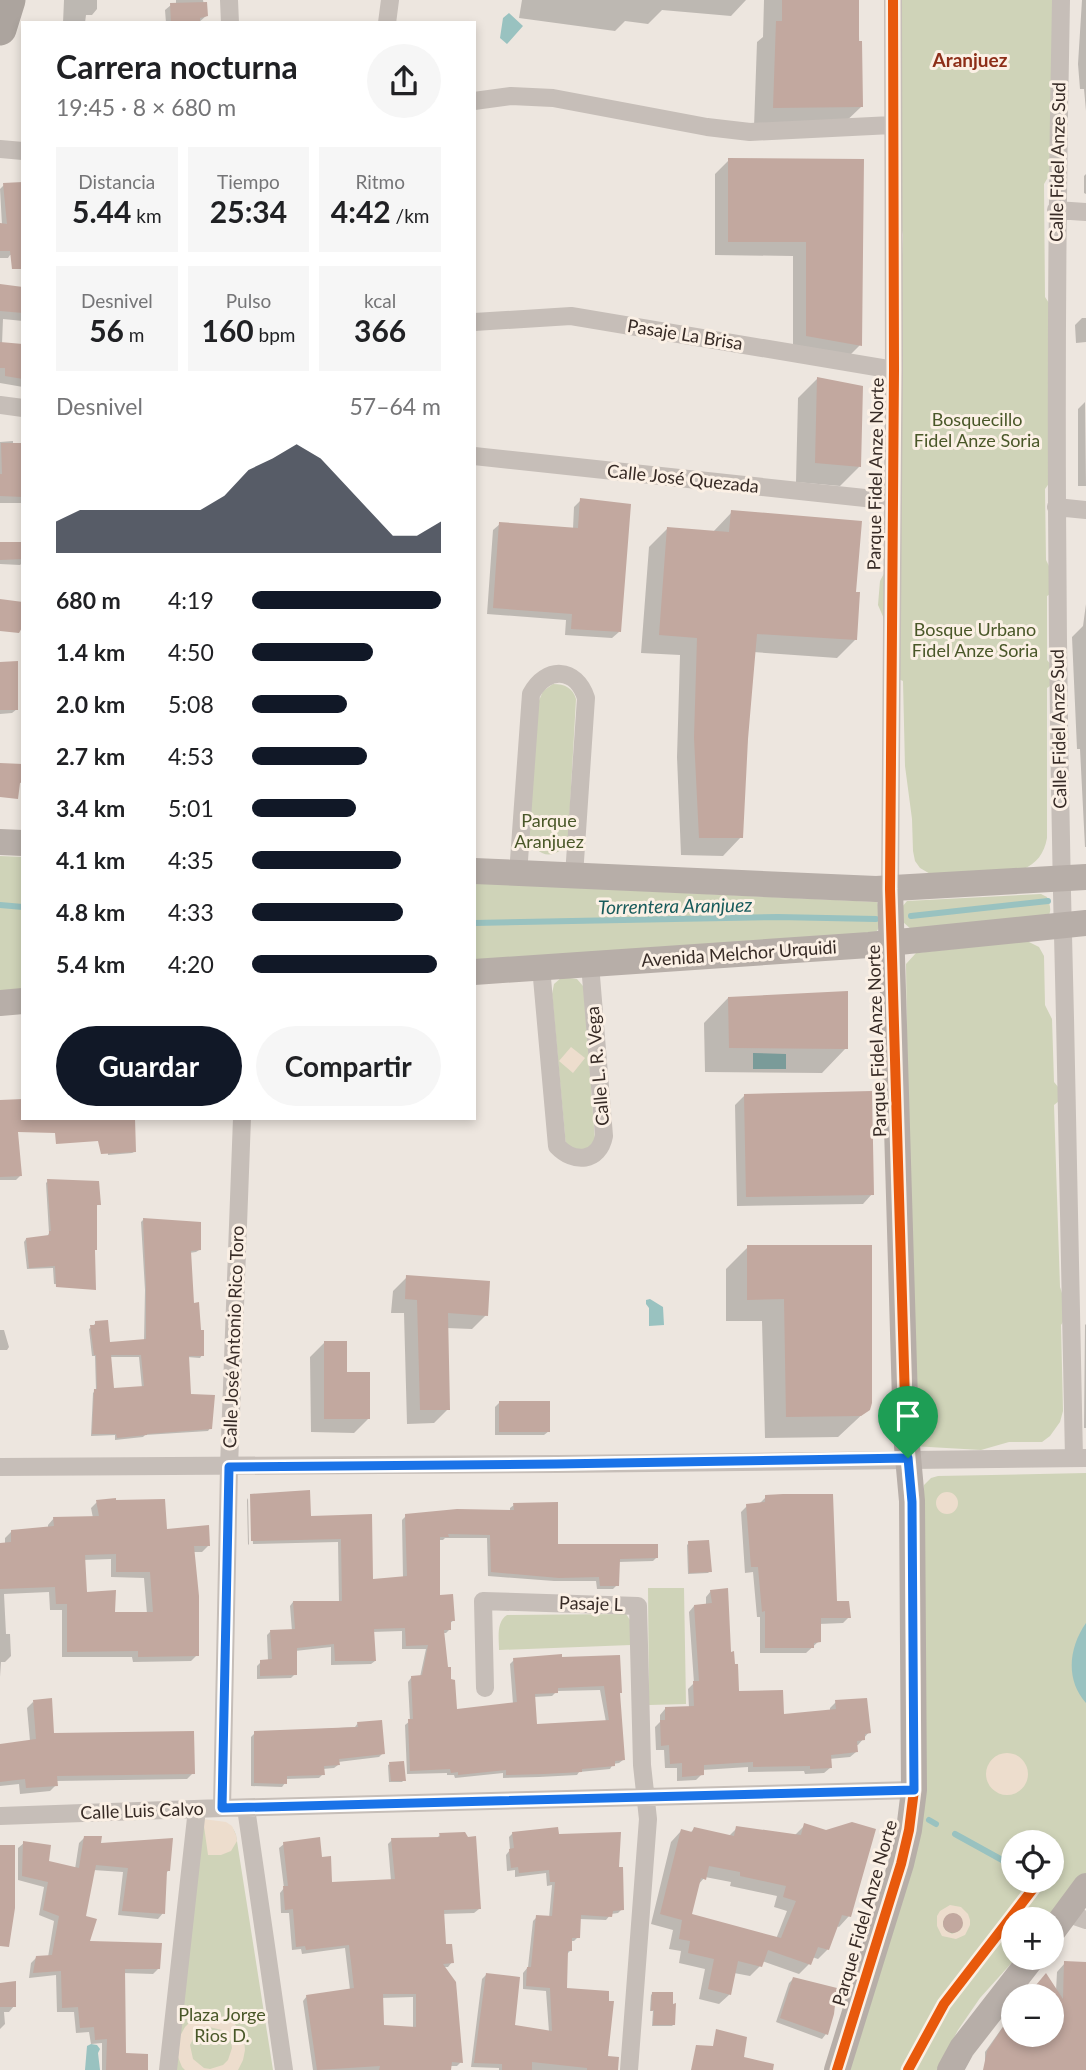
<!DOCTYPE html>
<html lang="es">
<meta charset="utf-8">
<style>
body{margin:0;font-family:Lato,sans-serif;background:#f6f6f6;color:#202124;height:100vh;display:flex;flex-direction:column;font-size:26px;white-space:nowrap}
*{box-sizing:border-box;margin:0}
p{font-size:23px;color:#757577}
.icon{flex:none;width:38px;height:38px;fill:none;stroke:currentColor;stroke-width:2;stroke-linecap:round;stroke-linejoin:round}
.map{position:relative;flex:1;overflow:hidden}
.sheet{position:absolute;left:21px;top:21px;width:455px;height:1099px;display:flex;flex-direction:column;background:#fff;border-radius:0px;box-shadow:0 4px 10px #0003}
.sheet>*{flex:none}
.controls{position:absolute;left:1001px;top:1830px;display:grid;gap:14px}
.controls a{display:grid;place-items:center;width:63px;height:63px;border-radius:50%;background:#fff;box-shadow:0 4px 10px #0003;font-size:35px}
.pin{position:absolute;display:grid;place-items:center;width:60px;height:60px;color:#fff;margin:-72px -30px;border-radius:50% 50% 50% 0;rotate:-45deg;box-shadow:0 0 7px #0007}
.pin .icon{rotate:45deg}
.round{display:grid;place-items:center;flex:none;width:74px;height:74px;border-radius:37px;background:#f6f6f6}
.summary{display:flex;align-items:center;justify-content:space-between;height:119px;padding:0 35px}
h1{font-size:32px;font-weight:700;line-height:52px}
.figures{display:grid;grid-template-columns:repeat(3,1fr);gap:10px;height:119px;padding:7px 35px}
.figures div{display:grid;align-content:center;border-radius:0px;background:#f6f6f6;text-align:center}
.figures b{font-size:30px;font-weight:700}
.figures small{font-size:19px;font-weight:400}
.figures p{font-size:19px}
.chart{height:196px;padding:14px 35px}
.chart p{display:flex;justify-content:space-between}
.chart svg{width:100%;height:126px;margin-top:7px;fill:#111827;opacity:.7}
.primary-button{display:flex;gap:14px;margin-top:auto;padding:14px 35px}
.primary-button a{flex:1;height:80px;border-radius:42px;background:#111827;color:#fff;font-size:28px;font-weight:700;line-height:80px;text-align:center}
.primary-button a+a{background:#f6f6f6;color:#202124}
ul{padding:0 35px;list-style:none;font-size:23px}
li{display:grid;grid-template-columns:112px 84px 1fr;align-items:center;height:52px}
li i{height:18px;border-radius:9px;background:#111827}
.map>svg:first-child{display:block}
</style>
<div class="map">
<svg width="1086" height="2070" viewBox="0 0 1086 2070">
<rect width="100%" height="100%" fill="#ede6df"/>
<path fill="#cfd3b8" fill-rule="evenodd" d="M897,0h157l-3,172 -7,12 1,113 8,12 7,159 -15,21 1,71 8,16 -2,17 -5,3v64l5,6 -2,20 -3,2v150c-3,16 -10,25 -25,32l-90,5 -12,-7 -5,-7 -2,-10 -1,-32 -7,-53 -2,-85 -7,-3 -8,-50 -10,-23 2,-24 7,-13 16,-333 -3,-14z
M553,684c12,0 20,4 23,15l-8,143c-14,21 -35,14 -39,-9l9,-130 5,-12z
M0,856l23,1v133l-23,1z
M474,883l403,19 6,18 -6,11 -5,3 -398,27z
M1041,894l6,3c3,8 5,13 1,20l-136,13 -9,-8 -1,-15 5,-6z
M1027,941l12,6 5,9 1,49 7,14 2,63 5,6v13l-5,4 6,182c4,12 10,27 1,38l2,86 -3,11 -10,14 -8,6h-33l-28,8 -69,-4 -6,-482 10,-11z
M562,977l15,2 6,7 1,5 11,149 -10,12 -19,-5 -14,-153 2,-10z
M1086,1473v401l-37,46h-36v38h3l-36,40 -22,32 -21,40h-90l64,-201 13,-384 7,-7 7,-2zM1013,1843h39v38h-39z
M648,1588h36l2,116 -37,1z
M626,1614l4,6 1,25 -132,5c0,-12 -3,-28 8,-35z
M203,1822c15,0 28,-3 33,13l37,235h-98z"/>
<path fill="#edddcd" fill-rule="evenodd" d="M571,1047l14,11 -12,15 -14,-12z
M936 1503a11 11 0 1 1 22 0a11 11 0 1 1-22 0Z
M986 1774a21 21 0 1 1 42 0a21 21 0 1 1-42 0Z
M203,1819l23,3 6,4 4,9 1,6 -6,10 -10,4h-13z
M950,1905l11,2 7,7 2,6v5l-5,10 -9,4 -14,-3 -5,-10v-10l3,-5zM954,1913l7,4 2,8 -4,6 -7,3 -7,-5 -2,-7 4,-7z
M203,2015h11l10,2 9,5 7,8 4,9 1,11 -2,10 -5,10h-53l-3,-3 -4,-10 2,-21 5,-9 8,-8zM209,2027l13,3 9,11 1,7 -4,12 -5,5 -13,4 -6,-1 -11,-9 -3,-14 6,-12z"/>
<path fill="#99c2c0" d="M509,13l14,13 -16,18 -7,-6 3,-20z
M753,1053l33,1v15h-33z
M650,1299l13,8 1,18 -15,1v-18l-3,-4v-4z
M1086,1623v80c-21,-23 -17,-56 0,-80z
M91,2044l6,1 3,4 -2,4 2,17h-15l2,-24z"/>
<path fill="#0003" fill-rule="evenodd" d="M64,0h33v9l-5,6h-6l-1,8h-22z
M176,0h27l3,16 -8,7h-32l-1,-13 6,-5h5z
M522,0h224l-15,16 -69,-6 -14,14 -23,-3 -10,10 -96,-13z
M764,0h94l3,107 -20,19 -87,1 3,-85 6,-5z
M1082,0h4v111l-2,-22h-4l-2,-25z
M729,160l133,1 -2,184 -14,14 -53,-9v-94l-78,-1v-81z
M1086,174v20l-2,-1v-17z
M4,185l19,70h-13l-2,3h-8v-33h2l-2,-36z
M0,286l23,2v33l-20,-2 -1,25 21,2v41l-23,-4z
M1082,318h4v24l-10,1 -1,-18z
M817,379l42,88 -19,19 -44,-4 2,-84z
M1085,402l1,84h-8v-77z
M13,441v4h10v56l-2,2h-21v-61z
M581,500l38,132 -7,6 -47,-3 1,-15 -79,-6 6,-84 7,-6 73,5 1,-22z
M732,512l122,81 2,46 -19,19 -84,-6 -12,185 -18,19 -42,-1 -4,-98 3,-102 -39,-2 8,-106 18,-18 46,3z
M23,543v19l-3,3 -20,-1v-20z
M1086,604v243h-1l-5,-98h-3l-5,-112 11,-11z
M0,663l17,46 -5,4 -12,1z
M728,998l118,50 -24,25 -117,-1 -1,-49z
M745,1095l127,99 -9,10 -126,2 -2,-101z
M106,1118l28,34 -2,1 -24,2z
M0,1150l20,26 -4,4h-16z
M48,1181l51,23 -3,2 -4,79 -38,-1 -1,-16 -26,1 -3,-27 2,-3 21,-2 2,-4 -3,-50z
M143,1220l56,30 -3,2 -7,1 3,52 10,50 -2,3 -13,-1 2,39 21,32 -2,3 -63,4 -2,2 -28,3v-5l-24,1 2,-43 3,-3 -1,-34h-3l-3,-27 7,-6 13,21 35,-3 1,-51 -4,-68zM109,1357h30l3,31 -30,2z
M748,1247l120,162 -30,28 -73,1 -3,-117h-36v-52z
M407,1277l79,38 -14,14 -26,-1 2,81 -14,14 -27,1 -3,-111h-13l2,-22z
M1086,1324v104h-2l1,-103z
M0,1330h4l5,17 -2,3h-7z
M325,1342l21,31 22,46 -14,14 -43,-1 -1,-75z
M499,1403l50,28 -5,4h-49v-28z
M251,1496l58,21 61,-1 2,65 31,-3 -1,-58 4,-4 104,-4v-4l4,-3 43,41 100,11 -4,4 -35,1 -1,23 -4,4h-16l-1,-8h-42l-66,-5 -1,-38h-42l-2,2h-5v57l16,23 -5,4 1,5 -4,4h-4l5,36 8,41 58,-6 -3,-40 4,-4 46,-1 58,35 5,66 -4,3 -6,1 -3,5 -31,3 -2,3 -38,2 -36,1v-5l-48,5 -1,-3h-7v-2l-40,1 -2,-49 5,-4 -2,-39 3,-4 9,-1 6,-28h-24v-18l-30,1 3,29 -4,3 -40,1v-18l-36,4v23l-4,4 -34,1v-13l4,-4 7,-1 -1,-26 3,-3 22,-1 -2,-25 3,-4h46l-1,-60 -85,2zM600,1690l6,32 -70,4 -2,-29 18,-1 5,-5z
M766,1497l70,106 13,14 -6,6 -24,1v17l-13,12h-46v-36h-3l-4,-45 -8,1 -4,-61 6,-6 12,-2z
M248,1498l1,46 -1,1 -1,-45z
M97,1502l69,29 42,15 -6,6h-9l4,103 -6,6 -58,1 -1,-5h-70v-47h-12l-1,-18 -45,2 2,40h4l1,22 -6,6h-4l-1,15v-132l5,-1v-6l6,-6 37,-3v-4l6,-7h39l-2,-10zM111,1559v18l33,1 3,36h-33l-29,-20 -2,-34z
M689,1543l21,28 -2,2 -20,1 -1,-29z
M711,1591l19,63 8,38 44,24 48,-5v-3l6,-6 33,30 -11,13h-2v7l-6,5 -21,2 1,9 -6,5 -19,1 -1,-3 -56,1v-5l-46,3v4l-6,6 -19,1v-13h-12l-1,-18h-8l-1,-23 5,-5v-7l5,-6 24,-1 -1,-19 6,-6 -5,-71 5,-6 12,-1v-8z
M33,1702l20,33 140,38 -6,6 -131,2v4l-6,6 -30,3 -1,-10 -19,2v-41l30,-4 -3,-33z
M358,1723l25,30 -4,4 -41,5v3l-4,3 -11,1v5l-4,4 -33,1 -1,4 -3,4 -31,-1v-49l4,-4 100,-6z
M390,1764l14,16 -2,2h-13l-1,-17z
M805,1825l44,91 -10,11 -3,-1 -8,23 -10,10 -6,-2 -3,7 -10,10 -37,-13 -2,5 -10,10 -16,-3 -4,21 -11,10 -20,-5 6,-30 -26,-6 2,-12 -12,-2 4,-19 -22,-6 20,-82 10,-11 9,2 4,-4 35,7 8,-8 57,8zM705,1877l26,5 -1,4 47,10 -3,11 13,4 -11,28 -86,-24 7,-29z
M513,1833l44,3 61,33 4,40 -4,4 -7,1 -5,6 -27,-1 -1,18 -4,4h-4v10l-4,4 -1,34 42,81h-108v-2l-28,-1 11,-88 4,-4 27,51 36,6 -3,-41 -23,-2v-16l5,-6 5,-46 4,-4 12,1 3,-33 -5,1 -1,-13 -31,4v-7l-8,1 -1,-16 4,-5 -1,-13z
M440,1835l39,74 -5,4 -32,1 2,32 8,16 -4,5h-5l18,95 -4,4h-7l-1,4h-136l-10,-69 4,-5 43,-6 -5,-42 -43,6 -1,-5 -9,1 -3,-37h-8l-1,-20 4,-5 -5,-40 5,-4 36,14 10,26 61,-3 -3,-37 4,-4 44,-1zM413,1997v32l-30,-3 -2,-28z
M85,1837l83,34 -3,3 -2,39 -5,6 -40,-4 5,-43 -30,-2 -9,48 4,25 70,26 -5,5 -30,-1 1,81 22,16h-44v-27l-11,1 -2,-12 -13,1 -2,-21h-17l-1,-37 -27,3 2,-15 6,-6h11l6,-36 -15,-6 5,-28 -26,-7v-32l6,-5 23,19 28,7 4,-26z
M943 1924a9 9 0 1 1 18 0a9 9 0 1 1-18 0Z
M1065,1963l21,1v106h-101v-18l17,-24 8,-9h3v16h39v-38l4,-6 1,-19z
M794,1978l38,36 -6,20 -4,5 -46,-17 13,-39z
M0,1984l14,22 -5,6h-5l1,12 -5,5z
M653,1993l21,31 -2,2h-20l1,-15h-3l1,-16z"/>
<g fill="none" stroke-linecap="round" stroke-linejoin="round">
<path stroke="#99c2c0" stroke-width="6" d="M0,905l23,2
M911,916l137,-15
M474,923l303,-6 99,2
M929,1820l7,4
M955,1834l58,32"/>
</g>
<path fill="#c2a89f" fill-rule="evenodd" d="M782,0h77v41h3l1,66 -90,1 3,-87h6z
M207,2l1,14 -8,2v5h-29l-1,-20z
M728,158l136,1 -2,187 -56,-10v-94h-78z
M23,182v87h-11l-2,-18h-10v-28l7,1 -4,-41z
M0,284l23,3v26l-23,-2z
M0,342l23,2v35l-18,-3v-8h-5z
M817,377l46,9 -2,81 -46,-4z
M1,443h22v54l-23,-1v-22h2z
M580,498l51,6 -10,128 -50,-3 1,-15 -79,-6 6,-86 79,6z
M731,510l131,11 -6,71h4l-3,48 -100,-6 -9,105 -5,99h-44l-5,-100 3,-100 -38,-3 8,-108 62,5z
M0,542h23v17l-23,1z
M0,599l23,3v24l-4,7 -19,-2z
M18,661v49h-18v-48z
M0,763l23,1v18l-3,1 -2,16 -18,-2z
M848,991v58l-119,-1 -1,-51z
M872,1091l2,104 -128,2 -2,-103z
M23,1099v19h112l1,34 -35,2 -3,-13 -42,3 -1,-11 -37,-1 4,44 -22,1v-77z
M47,1179l52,2 2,24h-4v45h-2l1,40 -40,-3 -1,-21 -26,2 -3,-30 23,-3v-4h2z
M143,1218l58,4v28l-10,1 3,52 5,-1 2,28h3v26h-15l2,38 24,1 -3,34 -65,5v1l-30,3 -1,-4h-24l2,-45h3l-1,-34h-2l-4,-30h5v-4l13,-1 2,22 36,-3v-53zM111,1355h30l3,31 -30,2z
M747,1245h125v158l-2,7 -9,6 -75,1 -2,-118 -37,1z
M406,1275l84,6 -2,35 -40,-3 2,97h-30l-3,-110 -12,-1z
M324,1341h23v31h23v47h-46z
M499,1401h51v31h-51z
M310,1490l1,26 61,-2 1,65 34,-3 -2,-62 52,-5 57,1 -1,-7 45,-1v42h100v14l-38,1 -1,27h-19l-1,-9 -40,1 -68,-6 -1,-37 -42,-1 1,3h-9v58l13,-1 2,27h-4v9h-7l4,37h3v12l4,1 2,29 60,-7 -4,-44 49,-4v3l58,-2 2,38h-2l5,67 -10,1v5l-33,3v3l-38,2 -38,1v-5l-48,5v-3l-7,1 -1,-4 -40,2 -2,-52h5l-2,-43 11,-1 6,-30 -22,1 -1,-18 -31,1 2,32h-41l-1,-17 -37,4v27l-37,1v-16l12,-1 -2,-29 25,-1 -2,-28h49l-1,-62 -90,2 -1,-47zM604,1686l5,34 -72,4 -2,-30 23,-1v-5z
M783,1494h50l4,107h12l2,17h-30v24l-7,1v5h-49v-37l-3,1 -4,-45h-7l-5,-63 19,-2v-7z
M116,1498v2l49,-1 2,30 42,-4 1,21h-16l5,50v60l-61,1v-6l-71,1v-48h-11l-1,-17 -55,2v-46l11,-1v-12l43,-4 -1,-9 46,-1 -3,-16zM116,1554v18h34l3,40h-38l1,-22 -29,2 -2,-37z
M709,1540l3,32 -23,1 -1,-32z
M728,1588l3,64 3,-1 1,13h3l1,27 44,-1 1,24 52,-5 -1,-9 32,-2 4,35 -6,1v6l-8,1 1,11 -27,3 1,13 -22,1v-3l-57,1v-5l-49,3v10l-22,2v-14l-12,1 -1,-19 -8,1 -1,-26h5v-13l29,-1 -1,-25h6l-5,-76 18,-2 -2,-13z
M52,1698l2,35 140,-2 1,43 -138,2 1,10 -32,2 -1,-9 -25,3v-38l36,-5 -3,-39z
M382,1720l3,34 -46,5 1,6 -16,1 1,9 -38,1v8l-33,-1v-52l104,-4 -1,-5z
M404,1761l2,20h-15l-2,-19z
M852,1822l24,7 -25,88 -9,-2 -13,35 -11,-3 -7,18 -43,-15 -6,17 -24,-6 -7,34 -23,-6 6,-30 -26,-6 2,-12 -11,-2 3,-19 -22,-6 21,-85 11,3 2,-5 40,9 2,-10 65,9 3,-12 22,7zM709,1866l31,6v4l46,10 -3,11 13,4 -15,37 -89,-24 9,-36 5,2z
M558,1827l1,7 62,-2 -2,35h4l1,43 -11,1 -1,6 -31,-2 -1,23h-8v13h-4l-1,37 42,3v10h5l-6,55 11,1 -1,13h-31v-2l-55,-6v8h-30v-6l-28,-1 12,-90 34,4 -5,48 37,6 -2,-43 -24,-2 1,-19h4l5,-52 16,1 3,-34h-5l-1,-12 -30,3 -1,-6 -7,1 -2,-19 5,-1 -2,-16z
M465,1832l3,5 8,-1 5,73 -37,1 2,34h6l2,19 -11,1 13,18 7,81 -11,-1 -1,8h-72l1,-4 -63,4 -11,-75 48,-7 -5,-43 -43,5 -1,-4 -9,1 -3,-38 -8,1 -2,-24h5l-5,-44 37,-5 2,20 9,-1 1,26 63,-3 -4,-41 49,-1 -1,-4zM383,1994h33v33l-32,-2z
M84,1836h18l-1,7 72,-5 -3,33h-3l-2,43 -43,-3 6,-43 -32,-3 -10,51 11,3 -7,22 72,2 -2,26h-35l1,84 22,1v16h-42l1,-31 -12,1 -1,-13 -14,1 -2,-21 -16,1 -1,-37 -28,2 3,-17 16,-1 7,-39 -16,-6 5,-28 -26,-6 1,-35 28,4 -2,16 30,7z
M0,1845h15v63l-6,39 -9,-1z
M943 1923a10 10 0 1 1 20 0a10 10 0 1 1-20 0Z
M1064,1961l22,1v108h-103l4,-19 26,-39v23h39v-38h-26l20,-24 17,26z
M793,1977l44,11 -3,26 -6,21 -48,-17z
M16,1981v26h-16v-24z
M652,1992h21v12l3,-1 -1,22h-22l1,-15 -3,1z
M716,2029l31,8 -3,20 30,7 -1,6h-82l5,-25 17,1z"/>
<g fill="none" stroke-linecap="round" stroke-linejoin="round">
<path stroke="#c6beb8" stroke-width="18" d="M229,0l1,23
M1061,0c-7,339 -5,679 4,1018 4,147 5,293 9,440
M387,23l3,-23
M474,101l37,-5 42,2 154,29 43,5 142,-7
M0,149l23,2
M1056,210l30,2
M474,322l97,-6 323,54
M0,405l23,3
M474,456l419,45
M1056,507l30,3
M518,874l13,-180c15,-28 45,-27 55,4l-12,178
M890,889l4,-519 -1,-370
M541,967l16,179c17,18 42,16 47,-10l-14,-172
M0,1467l557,-3 528,-6
M485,1688l-2,-87 155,5 4,159 6,54 -19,251
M222,1808l7,-341 13,-349
M246,1808l38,262
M0,1816l222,-8 692,-18
M1066,1913l20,7
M168,2070l29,-261"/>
<path stroke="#b7aea8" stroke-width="26" d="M0,842l23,1
M474,871l402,18 210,-12
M474,972l395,-27 217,-22
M0,1003l23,-2
M1052,1932l34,-46
M837,2070l64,-206 8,-34 5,-40 -2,-289 -6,-66 -16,-546
M950,2070l12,-22 70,-90"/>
<path stroke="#aca49e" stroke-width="33" d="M0,29l9,-29"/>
<g stroke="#fbf0e5" stroke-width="15">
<path id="cycleway" d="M837,2070l64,-206 8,-34 5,-40 -2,-289 -6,-66 -16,-546 4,-519 -1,-370
M908,2070l36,-66 95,-123"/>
</g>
<use href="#cycleway" stroke="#e8590c" stroke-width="10"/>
</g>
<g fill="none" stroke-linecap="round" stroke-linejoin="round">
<g stroke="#fff" stroke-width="14">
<path id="route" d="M908,1458l4,44 2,288 -692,18 7,-341 328,-3z"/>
</g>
<use href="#route" stroke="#1a73e8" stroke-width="9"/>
</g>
<g text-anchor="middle" stroke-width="6" stroke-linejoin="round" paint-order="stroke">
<g font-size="18" fill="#372b26" stroke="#fbf0e5">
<text transform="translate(1058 162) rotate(-89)" y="6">Calle Fidel Anze Sud</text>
<text transform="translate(685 335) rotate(9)" y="6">Pasaje La Brisa</text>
<text transform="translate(876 474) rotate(-89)" y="6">Parque Fidel Anze Norte</text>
<text transform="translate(683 479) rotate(6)" y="6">Calle José Quezada</text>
<text transform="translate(1059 729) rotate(-91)" y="6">Calle Fidel Anze Sud</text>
<text transform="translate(739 954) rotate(-4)" y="6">Avenida Melchor Urquidi</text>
<text transform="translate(877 1041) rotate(-92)" y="6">Parque Fidel Anze Norte</text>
<text transform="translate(598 1066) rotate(-95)" y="6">Calle L. R. Vega</text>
<text transform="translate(234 1337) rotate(-88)" y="6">Calle José Antonio Rico Toro</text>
<text transform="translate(591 1604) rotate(2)" y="6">Pasaje L</text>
<text transform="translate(142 1811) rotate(-2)" y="6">Calle Luis Calvo</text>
<text transform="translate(865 1913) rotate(-74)" y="6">Parque Fidel Anze Norte</text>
</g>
<g font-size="18" fill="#495728" stroke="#fbf0e5">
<text x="977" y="426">Bosquecillo<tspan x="977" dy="21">Fidel Anze Soria</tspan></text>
<text x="975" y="636">Bosque Urbano<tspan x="975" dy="21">Fidel Anze Soria</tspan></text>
<text x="549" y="827">Parque<tspan x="549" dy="21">Aranjuez</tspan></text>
<text x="222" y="2021">Plaza Jorge<tspan x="222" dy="21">Rios D.</tspan></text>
</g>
<g font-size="19" font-weight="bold" fill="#8d2e18" stroke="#fbf0e5">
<text x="970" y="67">Aranjuez</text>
</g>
<g font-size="19" font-style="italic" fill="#185b5c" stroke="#fbf0e5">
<text transform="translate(675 906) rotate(-1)" y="7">Torrentera Aranjuez</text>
</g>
</g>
</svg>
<div class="controls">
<a><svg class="icon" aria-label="locate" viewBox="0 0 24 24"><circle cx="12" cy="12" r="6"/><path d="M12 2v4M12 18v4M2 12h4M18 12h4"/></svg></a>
<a>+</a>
<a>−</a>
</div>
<div class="pin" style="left:908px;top:1458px;background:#1e9e55"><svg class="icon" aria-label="arrive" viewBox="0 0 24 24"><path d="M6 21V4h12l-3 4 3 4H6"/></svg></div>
<section class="sheet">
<div class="summary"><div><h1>Carrera nocturna</h1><p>19:45 · 8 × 680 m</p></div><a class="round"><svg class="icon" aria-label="share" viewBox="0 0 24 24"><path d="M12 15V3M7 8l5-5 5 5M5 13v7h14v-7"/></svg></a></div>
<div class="figures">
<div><p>Distancia</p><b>5.44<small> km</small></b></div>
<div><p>Tiempo</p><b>25:34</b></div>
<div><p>Ritmo</p><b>4:42<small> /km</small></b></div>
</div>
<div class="figures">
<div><p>Desnivel</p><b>56<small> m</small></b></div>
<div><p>Pulso</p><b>160<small> bpm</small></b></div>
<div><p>kcal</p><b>366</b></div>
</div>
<div class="chart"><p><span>Desnivel</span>57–64 m</p>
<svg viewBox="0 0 160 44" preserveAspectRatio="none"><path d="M0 44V33L10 29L20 29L30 29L40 29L50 29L60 29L70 24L80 15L90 11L100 6L110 11L120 20L130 29L140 38L150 38L160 33V44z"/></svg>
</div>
<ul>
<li><b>680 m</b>4:19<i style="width:100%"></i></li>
<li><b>1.4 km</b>4:50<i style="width:64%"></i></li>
<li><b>2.0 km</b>5:08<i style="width:50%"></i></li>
<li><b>2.7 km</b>4:53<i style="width:61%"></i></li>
<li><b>3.4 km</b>5:01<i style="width:55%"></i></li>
<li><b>4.1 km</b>4:35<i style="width:79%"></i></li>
<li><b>4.8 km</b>4:33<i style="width:80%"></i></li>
<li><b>5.4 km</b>4:20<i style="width:98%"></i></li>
</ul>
<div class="primary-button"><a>Guardar</a><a>Compartir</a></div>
</section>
</div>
